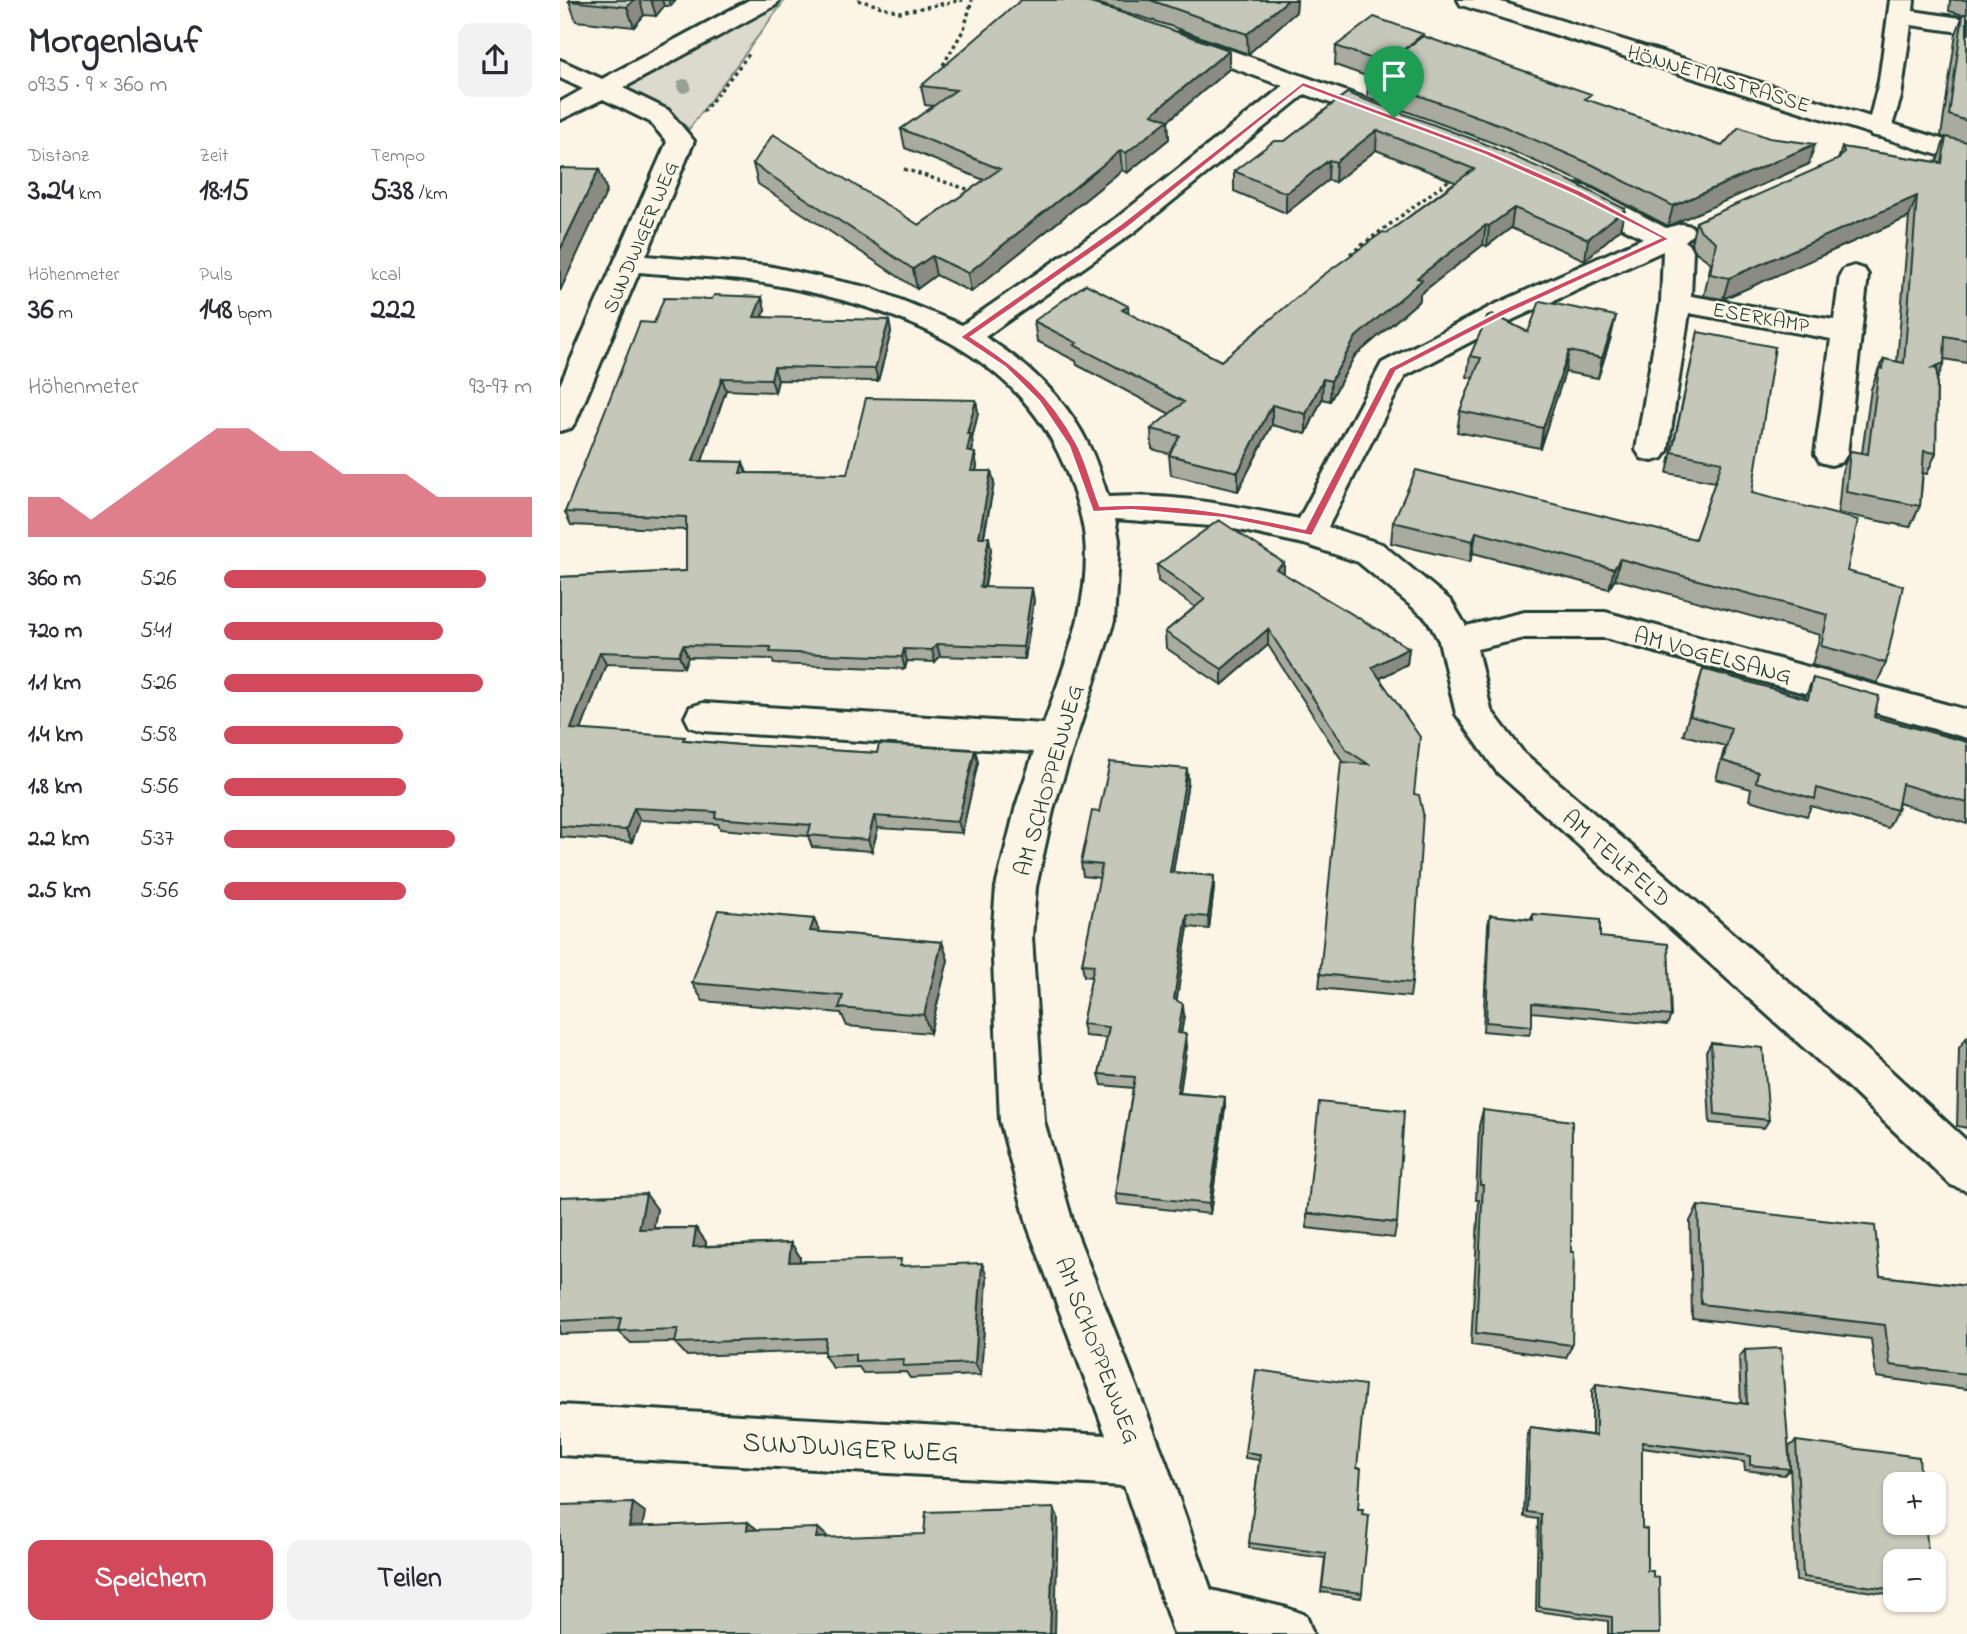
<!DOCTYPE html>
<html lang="de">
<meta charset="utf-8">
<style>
body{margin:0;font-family:"Indie Flower",sans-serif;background:#f2f2f3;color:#2b2b33;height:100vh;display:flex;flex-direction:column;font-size:26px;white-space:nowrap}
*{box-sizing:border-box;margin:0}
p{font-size:23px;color:#7c7c81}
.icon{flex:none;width:38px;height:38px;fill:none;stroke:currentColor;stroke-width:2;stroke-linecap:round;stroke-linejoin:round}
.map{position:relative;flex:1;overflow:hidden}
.drawer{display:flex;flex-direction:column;background:#fff;width:560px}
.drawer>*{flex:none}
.buttons{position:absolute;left:1323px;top:1472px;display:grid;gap:14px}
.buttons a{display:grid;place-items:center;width:63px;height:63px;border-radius:14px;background:#fff;box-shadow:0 2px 5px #0004;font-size:35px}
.pin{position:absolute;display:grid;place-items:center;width:60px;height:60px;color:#fff;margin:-72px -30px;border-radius:50% 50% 50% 0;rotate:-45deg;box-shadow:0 0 7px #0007}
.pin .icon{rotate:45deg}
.round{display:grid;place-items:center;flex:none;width:74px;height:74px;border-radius:14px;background:#f2f2f3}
.overview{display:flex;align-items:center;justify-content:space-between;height:119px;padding:0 28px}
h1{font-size:38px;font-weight:700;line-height:52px}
.metrics{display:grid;grid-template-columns:repeat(3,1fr);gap:10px;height:119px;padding:7px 28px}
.metrics div{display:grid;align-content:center}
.metrics b{font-size:30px;font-weight:700}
.metrics small{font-size:19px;font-weight:400}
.metrics p{font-size:19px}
.chart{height:196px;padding:14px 28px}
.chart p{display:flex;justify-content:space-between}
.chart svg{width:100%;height:126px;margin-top:7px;fill:#d1495b;opacity:.7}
.button{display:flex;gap:14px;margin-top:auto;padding:14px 28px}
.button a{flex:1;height:80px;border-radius:14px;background:#d1495b;color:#fff;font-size:28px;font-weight:700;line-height:80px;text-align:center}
.button a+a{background:#f2f2f3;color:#2b2b33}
ul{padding:0 28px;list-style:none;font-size:23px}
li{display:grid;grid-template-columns:112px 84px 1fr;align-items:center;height:52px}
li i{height:18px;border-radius:9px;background:#d1495b}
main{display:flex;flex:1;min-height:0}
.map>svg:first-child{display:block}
</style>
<main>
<section class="drawer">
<div class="overview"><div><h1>Morgenlauf</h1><p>09:35 · 9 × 360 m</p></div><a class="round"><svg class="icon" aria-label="share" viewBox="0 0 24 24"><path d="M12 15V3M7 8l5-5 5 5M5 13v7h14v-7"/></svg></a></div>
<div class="metrics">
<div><p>Distanz</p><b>3.24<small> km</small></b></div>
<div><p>Zeit</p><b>18:15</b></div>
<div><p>Tempo</p><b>5:38<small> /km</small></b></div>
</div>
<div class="metrics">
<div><p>Höhenmeter</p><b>36<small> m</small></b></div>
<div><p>Puls</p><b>148<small> bpm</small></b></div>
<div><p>kcal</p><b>222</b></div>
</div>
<div class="chart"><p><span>Höhenmeter</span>93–97 m</p>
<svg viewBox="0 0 160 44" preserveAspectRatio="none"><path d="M0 44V30L10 30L20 38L30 30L40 22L50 14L60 6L70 6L80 14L90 14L100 22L110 22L120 22L130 30L140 30L150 30L160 30V44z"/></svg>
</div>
<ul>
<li><b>360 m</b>5:26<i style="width:85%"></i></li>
<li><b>720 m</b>5:41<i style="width:71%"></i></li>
<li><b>1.1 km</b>5:26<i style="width:84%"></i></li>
<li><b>1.4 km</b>5:58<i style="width:58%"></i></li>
<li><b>1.8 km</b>5:56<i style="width:59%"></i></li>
<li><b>2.2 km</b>5:37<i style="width:75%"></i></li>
<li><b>2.5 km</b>5:56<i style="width:59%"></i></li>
</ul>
<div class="button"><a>Speichern</a><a>Teilen</a></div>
</section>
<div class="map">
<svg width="1407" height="1634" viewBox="0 0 1407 1634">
<rect width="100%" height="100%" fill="#fcf5e5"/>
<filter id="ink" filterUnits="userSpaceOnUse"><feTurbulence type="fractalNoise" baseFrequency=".0143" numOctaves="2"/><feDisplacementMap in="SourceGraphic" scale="14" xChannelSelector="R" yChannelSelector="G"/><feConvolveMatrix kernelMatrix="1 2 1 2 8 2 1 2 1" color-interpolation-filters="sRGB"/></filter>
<g filter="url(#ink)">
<path fill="#dcdacc" stroke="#7e8c80" stroke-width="2" d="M221,0h4l-96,129 -22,-18 -47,-26z"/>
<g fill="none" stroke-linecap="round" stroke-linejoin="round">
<g stroke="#1f3d34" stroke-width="6">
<path id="minor" d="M189,0h30l-3,5 -153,83 45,22 26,31 -48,115 122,10 103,22 91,37 152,-105 169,-134 -113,-41 -3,-5 3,-5 9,-2 9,2 210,75 4,6 -4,6 -9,2 -84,-30 -171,138 -149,105c42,26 82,62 104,109 8,16 13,34 19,51 64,-4 128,9 191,22l83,-156 112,-58 149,-67 -75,-39 -4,-6 4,-6 10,-2 10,2 78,41 15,-4 10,2 4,6 -10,9 8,9 -2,46 143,24 6,-45 4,-6 10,-3 10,3 4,6 -21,179 -5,8 -11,3 -11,-3 -5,-8 16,-115 -142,-26 -21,137 -5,8 -11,3 -11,-3 -5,-8 25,-148 2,-51 -149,68 -109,57 -77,151 54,17 69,57 15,25 59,-14h80l362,98v28l-362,-100h-80l-48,11 14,61 32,42 358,310 86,79v50l-16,-6 -100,-95 -354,-318 -41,-58 -17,-73 -12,-22 -69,-57 -54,-18 -79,-17 -110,-8 4,21 -5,81 -60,185 -18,81 -4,50 12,184 30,106 92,235 45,128 76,18 19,7 7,19h-139l-50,-148 -564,-31v-50l546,30 -78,-208 -28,-106 -8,-184 4,-50 20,-81 18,-54 -331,-21 -13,-4 -5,-10 5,-10 13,-4 341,21c20,-59 47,-121 41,-185 -2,-21 -9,-41 -16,-61 -45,-127 -176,-172 -299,-194 -42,-7 -88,-8 -131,-12l-63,149 -5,7 -11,3v-46l107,-243 -17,-20 -47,-23 -43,21v-18l23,-13 -23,-11v-18l42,19z
M1330,0h24l-1,11 54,8v14l-56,-8 -10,72 -12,38 -9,2 -9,-2 -4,-6 12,-48z"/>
</g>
<g stroke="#1f3d34" stroke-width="6">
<path id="major" d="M898,0h37l472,147v17l-506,-159z"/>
</g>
<path stroke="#1f3d34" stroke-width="3.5" stroke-dasharray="3.5 3.5" stroke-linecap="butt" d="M298,0l42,12 63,-12
M383,65l21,-36 8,-29
M143,112l47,-59
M344,169l69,22
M790,254l102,-76"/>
<use href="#minor" fill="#fcf5e5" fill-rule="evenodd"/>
<use href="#major" fill="#fcf5e5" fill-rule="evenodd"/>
</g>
<circle fill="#97a194" cx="124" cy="86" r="7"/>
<path fill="#a9ab9f" stroke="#1f3d34" stroke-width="2" d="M10,0h106l-5,6h-7l-8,10 -12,-1 -10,12 -58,-6 -7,-20z
M527,0h210l-1,12 -48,42 -78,-28z
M1390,0h17v363l-23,-4 -7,21 -1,73 -9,21 -4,-1 -3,33 -10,21 -72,-14 4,-42 8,-20 12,2 9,-64 8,-21 5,-9 13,3 12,-145 -186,82 -19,-3 7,-33 -15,-11 -5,-9 5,-21 142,-62 4,-13 95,15 8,-24 -4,-2 15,-102 7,-19 -14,-4z
M862,36l168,65 132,45 87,18 -141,62 -79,-41 -93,-41 -129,-47 2,-20 -34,-12 1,-19z
M669,50v19l-61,52 1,18 -42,34 -5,-3 -151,122 -35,-17 -19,14 -159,-105 -5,-20 166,61 65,-45 -79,-32 -4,-19 33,-23 -9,-1 -4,-19z
M787,93l278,116 -5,20 -35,31 -74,-32 -24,18 -4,-1 -63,49v6l-66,57 -24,44 -8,-2 -16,35 -34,-9 -34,66 -67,-16 -2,-20 1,-1 -18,-5 -1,-20 19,-15 -93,-49 -1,-4 -39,-20 -3,-20 95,-7 92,47 166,-128 68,-51 -79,-32 -41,32 -7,-2 -42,33 -52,-22v-20l51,-30z
M205,309l-2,8 128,15 -13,49 -100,-1 -3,12 -49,-2 -24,71 41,1 4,11 100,1 129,-74 2,13 -6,26 1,8 -1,5 5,14 -1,5h15l3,12 -10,54 7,13 -6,37 49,13 -9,59 -85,-3 -5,6 -28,-1 -2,8 -131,-5 -2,-5 -84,-2 -4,10 -78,-3 -25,66 159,15 137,8 98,-3 3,12 -16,71 -84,-5 -6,23 -60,-4 -4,-11 -88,-7 -2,-5 -78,-4 -8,22 -72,-5v-260l126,-6v-41l-115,-5 -6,-13 89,-189z
M968,332l83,5 -13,41 -33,-6 -25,76 -83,-16 3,-21 13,-33 -6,-1 3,-21z
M1138,332l54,161 95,78 39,92 -9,20 -65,-18 8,-30 -205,-56 -6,10 -136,-36 -3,9 -79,-19 2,-21 302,17 20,-57 -48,-9z
M724,563v11l125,74 -2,16 -27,14 34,116 -2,189 -2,14 -91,-9 24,-226 -75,-117 -46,40 -56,-37 -1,-16 30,-25 -37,-26 -1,-16z
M1143,669l102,29 8,-20 61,39 93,25v82l-68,-21 -2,7 -9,18 -77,-22 -4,10 -58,-16 2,-11 -35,-10 9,-33 -42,-11z
M627,769l1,13 -15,90 41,4v12l-5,41 -21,-2 -12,73 8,16 -3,18 6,12 -7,47 45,4v11l-15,106 -93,-10 -2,-10 18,-106 -31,-3 -3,-11 8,-36 -22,-2 -3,-12 10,-47 -8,-1 -2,-12 18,-86 -17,-2 -2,-13z
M973,914l67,23 71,79 -4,9 -135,-13v14l-3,9 -46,-4 5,-106 2,-10 41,4z
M254,919l5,13 123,10 6,18 -18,73 -83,-7 -6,-13 -138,-12 -11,-18z
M1407,1037v91l-10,-2 2,-78z
M1151,1043l58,77 -5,8 -54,-5 -4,-71z
M923,1110l88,142 1,93 -6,13 -95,-13 8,-145h-3l3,-74z
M0,1197l97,12 -4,19h43l10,14v4l85,-3 9,14v4l105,5 82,11 -6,98 -71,3 -4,-6 -43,1 -4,-6 -26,1 -9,-13 1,-4 -138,5 -12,-13 1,-1 -45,1 -12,-11 -59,2z
M1138,1206l182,70 87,10v103l-91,-12 -5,-38 -179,-21 -2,-97z
M747,1213l90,10 -3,15 -87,-10z
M1185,1350l45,119 -6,6 -39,-5 -1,-8 -102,-14v80l5,43 13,63h-52v-13l-72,-10 2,-92 -14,-2 3,-84 3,-6 62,8v-44l4,-7 145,20 -2,-47z
M1236,1441l99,120v34l-99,-14 -7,-134z
M685,1452l112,16 1,41 4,84 -1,5 -40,-6 4,-34 -76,-10 10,-88 -14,-2z"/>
<path fill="#8a8b82" stroke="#1f3d34" stroke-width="2" d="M74,0h6l4,15 -10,12 -7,-20z
M91,0h11l2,6 -8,10z
M109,0h7l-5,6z
M728,0h9l-1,12 -48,42 -1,-20z
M669,50v19l-61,52 1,18 -42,34 -1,-20 26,-39z
M817,130l-1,20 -41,32 1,-20z
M1255,144l-6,20 -141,62 5,-20z
M560,151l2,19 -151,122 -3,-19z
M769,160l-1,20 -42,33v-20z
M39,169l8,22 -47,100v-41z
M1357,196l-8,21 -186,82 6,-21z
M954,208l-3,20 -24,18 2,-20z
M1065,209l-5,20 -35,31 3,-21z
M926,225l-3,20 -63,49v6l-66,57 -24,44 1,-20 25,-44 61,-59z
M372,256l4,19 -19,14 -4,-20z
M202,297l3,12 -7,20 -4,-12z
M568,306l2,20 -8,-16z
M1056,316l-5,21 -13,41 4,-20z
M329,320l2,12 -13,49 -3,-12z
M1009,351l-4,21 -25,76 3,-20z
M1384,363l-9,22 -3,-17z
M214,367l4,13 -3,12 -4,-13z
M162,378l4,12 -28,83 -5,-12z
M763,379l-1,20 -16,35v-20z
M416,400l2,13 -6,26 1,8 -3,16 -3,-12v-17z
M712,405v20l-34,66v-19z
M415,453l2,13 -4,17 -2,-12z
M183,462l4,13 -7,-2z
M431,471l3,12 -13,66 -2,-12z
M916,532l-3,21 -3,9 3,-21z
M429,537l2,13 -9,49 -2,-12z
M1060,559l-5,20 -6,10 5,-20z
M724,563v17l-8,-11z
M472,588l2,12 -9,59 -2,-12z
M708,629v16l-46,40v-16z
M377,644l3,12 -5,6 -3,-12z
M123,645l5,12 -4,10 -5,-12z
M849,648l-2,16 -36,19 1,-16z
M344,649l3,12 -2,8 -3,-12z
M40,652l6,12 -29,77 -6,-12z
M415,750l3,12 -16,71 -4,-11z
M627,769l1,13 -17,102 -1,-12z
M74,808l6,12 -8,22 -6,-12z
M314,816l4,12 -6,23 -4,-11z
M654,876v12l-5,41 -1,-12z
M627,915l1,12 -13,84 -1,-12z
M254,919l8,18 -12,-6z
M382,942l6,18 -18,73 -6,-18z
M623,1004l1,12 -5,29 -1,-12z
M626,1034l1,12 -9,58 -1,-11z
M665,1097v11l-15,106 -1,-10z
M86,1194l11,15 -6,34 -12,-14z
M136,1228l10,14 -2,18 -11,-13z
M231,1243l9,14 -2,18 -9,-13z
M422,1263l5,14 -6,98 -6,-12z
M73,1503l12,9 -4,23 -12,-8z
M494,1508l4,9 -3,117h-5z
M188,1522l10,8h-11z
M258,1528l9,8 -2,11 -9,-9z"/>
<path fill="#c5c7b9" stroke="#1f3d34" stroke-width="2" d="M10,0h64l-7,7 -58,-6z
M461,0h59l34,10 115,40 -77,64 16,6 -42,33 -6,-2 -152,122 -36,-17 -19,13 -160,-105 20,-30 146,91 81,-56 -99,-40 55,-39 -35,-4z
M590,0h138l-41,34z
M1403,14h4v107l-18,-6z
M814,17l49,17 -37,30 -50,-18z
M863,36l168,58 -6,5 137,47 17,-19 30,11 46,6 -142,62 -80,-41 -95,-41 -130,-47z
M787,93l131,48 92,40 55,28 -37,30 -74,-31 -25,18 -3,-1 -69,53 5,2 -66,57 -25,44 -8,-2 -17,35 -34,-9 -34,67 -69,-17 11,-19 -29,-7 33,-27 -110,-57 3,-2 -43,-22 52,-37 42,22 -6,4 99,51 101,-85 61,-44 4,1 87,-64 -97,-39 -41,32 -7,-2 -43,33 -52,-22 40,-30h11z
M1386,137l21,5v198l-22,-4 -1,27 -12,5 5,1 -1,84 -12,-2 -4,55 -74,-14 4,-41 18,3 11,-86 4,1 1,-10 20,4 13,-167 -188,82 -19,-4 6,-32 -15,-11 -5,-9 143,-63 5,-7 -2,-5 100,16z
M0,168l39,1 -39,81z
M154,295l48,2 -8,20 135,3 -14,49 -101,-2 -3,12 -49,-1 -29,83 50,1 -3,11 107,1 19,-76 110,2 -9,34h4l-4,17 8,2 -4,18h20l-12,66h10l-9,50 52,1 -9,59 -86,-3 -5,6 -28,-1 -2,8 -132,-5 1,-5 -88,-2 -4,10 -79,-3 -29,77 114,8 -2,3 57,5 137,8 2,-9 96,6 -17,72 -84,-6 -6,24 -60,-5 3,-10 -96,-7 1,-6 -82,-4 -8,22 -66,-4v-249l126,-6v-54l-121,-5 75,-190 14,1 10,-25 48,1z
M980,301l76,15 -14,42 -33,-7 -26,77 -83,-17 21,-53 -11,-2 17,-39 5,-3 36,18z
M1138,332l77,15 -23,146 106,27 -11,51 56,15 -17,77 -65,-17 7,-31 -208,-56 -6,10 -138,-37 -3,9 -80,-19 23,-52 279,69 27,-77 -50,-10z
M659,520l65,43 -8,6 133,79 -37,19 48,70 -6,57 5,1 4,18 -11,170 -92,-9 21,-212 27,2 -21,-14 -79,-121 -46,40 -57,-37 40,-33 -48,-34z
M1143,669l105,30 5,-21 66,18 -5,21 93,25v61l-65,-19 -5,26 -80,-22 -2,11 -59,-17 2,-10 -35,-11 8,-33 -41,-12z
M550,762l77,7 -17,103 44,4 -6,41 -21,-2 -13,84 9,5 -5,29 8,1 -9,59 48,4 -16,107 -94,-10 20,-117 -36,-3 10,-47 -27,-3 12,-59 -12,-1 20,-99 -21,-2 11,-52 7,1z
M158,910l96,9 -4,12 132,11 -18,73 -85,-7 4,-12 -151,-13z
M973,914l67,6v17l68,7 3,72 -139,-13v23l-46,-4 4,-107 43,5z
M1151,1043l52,5 6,72 -54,-6z
M759,1102l85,9 -7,112 -90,-10z
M923,1110l89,11 -1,131h3l-2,93 -96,-12 7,-148h-3z
M86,1194l-7,35 57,-1 -3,19 98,-4 -2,19 112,-3 -1,7 82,-3 -7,100 -72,3 1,-7 -49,2v-7l-31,1 2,-17 -151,5 3,-14 -60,2 3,-13 -61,3v-124z
M1138,1206l177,20 5,50 87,10v88l-77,-9 -5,-40 -184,-21z
M1221,1348l9,121 -40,-4v-9l-108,-14v86l5,1v42h6v6l6,1 1,56h-48v-17l-73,-10 2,-93 -14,-2 3,-85 66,9v-52l151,20 -2,-54z
M696,1370l109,15 -8,83h4l-3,41h5l-1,5 7,1 -7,78 -40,-5 4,-35 -77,-10 11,-89 -15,-2z
M1236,1441l123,16 2,27h-26v38h30l4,39h-34v29l-92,-13z
M73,1503l-4,24 119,-5 -1,8 71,-2 -2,10 108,-4 2,-22 128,-4 -4,126h-490v-129z"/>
</g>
<path fill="#d1495b" stroke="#fff" stroke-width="2" fill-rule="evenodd" d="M743,82l186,69 92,40 89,48 -163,75 -111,57 -84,165 -88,-18 -92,-8 -39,2 -24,-66 -30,-45 -34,-34 -45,-30 161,-113zM743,87l180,67 92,41 85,43 -159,72 -112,58 -84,161c-68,-15 -135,-28 -205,-23 -8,-20 -13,-43 -23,-62 -27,-50 -60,-78 -106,-107l156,-109z"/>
<g text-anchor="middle" stroke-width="5" stroke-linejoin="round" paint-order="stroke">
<g font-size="21" fill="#1f3d34" stroke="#fcf5e5">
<text transform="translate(1159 78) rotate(17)" y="7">HÖNNETALSTRASSE</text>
<text transform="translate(80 237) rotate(-67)" y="7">SUNDWIGER WEG</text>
<text transform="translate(1201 317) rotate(10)" y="7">ESERKAMP</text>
</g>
<g font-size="24" fill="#1f3d34" stroke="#fcf5e5">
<text transform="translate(1153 655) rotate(15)" y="8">AM VOGELSANG</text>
<text transform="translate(488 780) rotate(-74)" y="8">AM SCHOPPENWEG</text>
<text transform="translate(1057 858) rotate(41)" y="8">AM TEILFELD</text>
<text transform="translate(538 1350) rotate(69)" y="8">AM SCHOPPENWEG</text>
</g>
<g font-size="28" fill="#1f3d34" stroke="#fcf5e5">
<text transform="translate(291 1446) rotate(3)" y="10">SUNDWIGER WEG</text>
</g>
</g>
</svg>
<div class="buttons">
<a>+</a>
<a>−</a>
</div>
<div class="pin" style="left:834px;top:118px;background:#1e9e55"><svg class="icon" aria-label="arrive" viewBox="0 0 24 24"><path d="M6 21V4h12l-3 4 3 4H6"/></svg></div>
</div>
</main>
